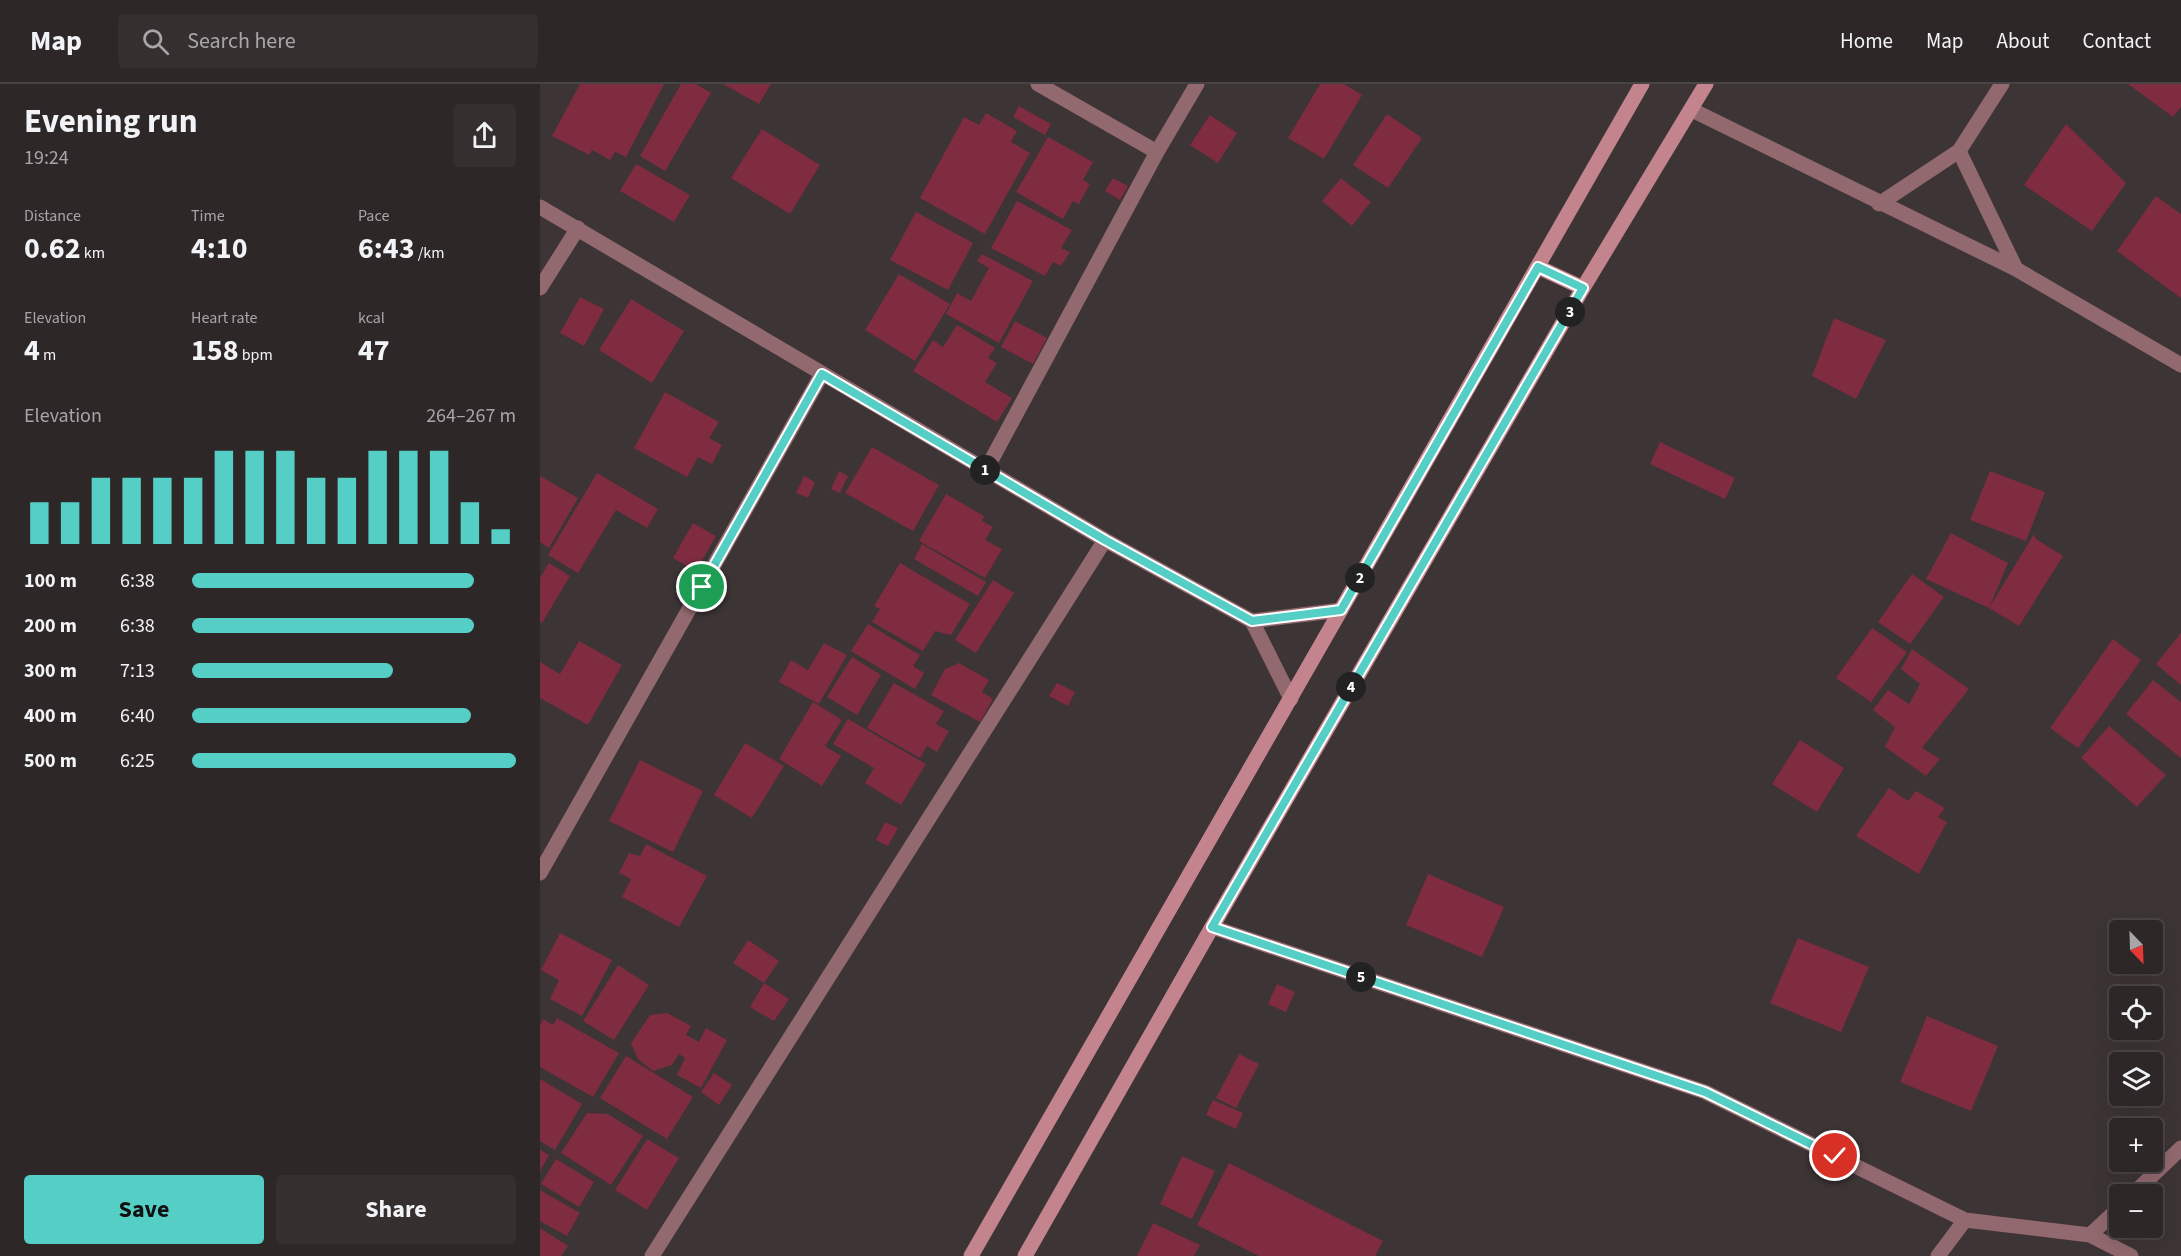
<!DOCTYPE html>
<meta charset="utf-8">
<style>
body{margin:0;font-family:"Source Sans 3",sans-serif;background:#362f30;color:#f1f3f6;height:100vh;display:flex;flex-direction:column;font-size:22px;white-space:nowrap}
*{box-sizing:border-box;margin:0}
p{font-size:20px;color:#a7a5a8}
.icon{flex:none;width:33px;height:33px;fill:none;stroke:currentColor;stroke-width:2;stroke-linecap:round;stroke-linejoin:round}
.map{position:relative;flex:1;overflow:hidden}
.panel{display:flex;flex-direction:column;background:#2e2728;width:540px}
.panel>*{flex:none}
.needle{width:39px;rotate:157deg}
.tools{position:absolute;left:1569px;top:836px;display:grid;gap:12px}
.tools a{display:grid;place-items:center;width:54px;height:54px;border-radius:6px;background:#2e2728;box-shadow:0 6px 24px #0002,0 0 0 2px #494445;font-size:30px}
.pin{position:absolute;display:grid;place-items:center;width:51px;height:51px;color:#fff;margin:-26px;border:3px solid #fff;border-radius:50%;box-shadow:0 2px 6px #0007}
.km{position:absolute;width:30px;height:30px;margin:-15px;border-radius:50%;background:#222;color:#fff;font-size:16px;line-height:30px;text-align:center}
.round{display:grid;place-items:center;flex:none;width:63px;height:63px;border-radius:6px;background:#362f30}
.head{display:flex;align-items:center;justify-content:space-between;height:102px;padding:0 24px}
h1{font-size:33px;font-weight:700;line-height:45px}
.metrics{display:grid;grid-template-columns:repeat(3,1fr);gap:9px;height:102px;padding:6px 24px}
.metrics div{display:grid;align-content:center}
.metrics b{font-size:30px;font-weight:700}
.metrics small{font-size:16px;font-weight:400}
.metrics p{font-size:16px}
.chart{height:168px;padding:12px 24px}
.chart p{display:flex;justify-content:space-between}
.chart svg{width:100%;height:108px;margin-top:6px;stroke:#55cec5;stroke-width:6}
.cta{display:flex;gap:12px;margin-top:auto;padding:12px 24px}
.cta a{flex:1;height:69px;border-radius:6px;background:#55cec5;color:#111;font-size:24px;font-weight:700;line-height:69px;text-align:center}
.cta a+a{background:#362f30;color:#f1f3f6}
ul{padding:0 24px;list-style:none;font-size:20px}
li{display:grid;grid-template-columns:96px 72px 1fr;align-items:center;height:45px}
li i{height:15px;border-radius:8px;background:#55cec5}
header{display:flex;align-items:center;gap:36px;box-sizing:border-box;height:84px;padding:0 30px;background:#2e2728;border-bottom:2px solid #494445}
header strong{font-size:28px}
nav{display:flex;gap:33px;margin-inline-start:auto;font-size:21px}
.search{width:420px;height:54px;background:#362f30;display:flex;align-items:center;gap:15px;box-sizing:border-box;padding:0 21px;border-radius:6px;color:#a7a5a8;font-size:22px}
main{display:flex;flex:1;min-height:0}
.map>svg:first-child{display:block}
</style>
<header>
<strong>Map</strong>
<div class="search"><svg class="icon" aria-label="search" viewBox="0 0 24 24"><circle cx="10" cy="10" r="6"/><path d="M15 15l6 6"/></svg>Search here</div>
<nav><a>Home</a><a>Map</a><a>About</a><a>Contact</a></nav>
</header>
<main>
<section class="panel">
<div class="head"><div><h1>Evening run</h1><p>19:24</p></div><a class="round"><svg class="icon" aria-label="share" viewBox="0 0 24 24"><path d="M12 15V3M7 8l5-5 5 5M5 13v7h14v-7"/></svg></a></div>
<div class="metrics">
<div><p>Distance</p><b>0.62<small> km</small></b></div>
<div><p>Time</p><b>4:10</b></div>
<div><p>Pace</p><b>6:43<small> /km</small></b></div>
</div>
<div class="metrics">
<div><p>Elevation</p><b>4<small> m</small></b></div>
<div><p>Heart rate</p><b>158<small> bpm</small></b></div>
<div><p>kcal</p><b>47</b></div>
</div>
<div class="chart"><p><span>Elevation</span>264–267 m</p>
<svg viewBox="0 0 160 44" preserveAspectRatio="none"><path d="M5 44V27M15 44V27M25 44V17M35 44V17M45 44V17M55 44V17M65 44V6M75 44V6M85 44V6M95 44V17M105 44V17M115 44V6M125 44V6M135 44V6M145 44V27M155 44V38"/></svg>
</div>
<ul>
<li><b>100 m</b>6:38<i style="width:87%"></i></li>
<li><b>200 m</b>6:38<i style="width:87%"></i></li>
<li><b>300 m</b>7:13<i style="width:62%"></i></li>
<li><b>400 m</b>6:40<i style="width:86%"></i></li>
<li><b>500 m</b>6:25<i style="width:100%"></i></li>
</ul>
<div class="cta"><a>Save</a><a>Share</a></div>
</section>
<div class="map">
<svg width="1641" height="1172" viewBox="0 0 1641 1172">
<rect width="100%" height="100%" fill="#3d3435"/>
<path fill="#7f2b40" d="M40,0h84l-38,73 -11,-5 -5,8 -18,-10 -3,5 -37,-19z
M141,0h15l15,9 -46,78 -25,-15z
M183,0h48l-12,20z
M780,0h24l18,11 -38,64 -36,-21z
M1588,0h53v23l-8,10z
M479,22l32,18 -6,11 -32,-18z
M446,29l31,18 -6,11 19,11 -45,81 -65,-36 44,-81 15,8z
M847,30l35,24 -34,50 -35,-23z
M670,31l27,18 -19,30 -28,-18z
M1526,40l60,59 -34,48 -68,-46z
M222,45l58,36 -30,49 -59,-36z
M508,53l45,25 -10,18 7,4 -11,20 -6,-3 -10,18 -47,-27z
M96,80l54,31 -16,27 -54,-31z
M573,94l15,8 -8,14 -15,-9z
M801,94l30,24 -19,24 -30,-25z
M1616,112l25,18v84l-64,-47z
M477,117l55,29 -11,18 9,4 -9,14 -8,-4 -8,14 -54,-28z
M376,128l57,31 -25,47 -58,-30z
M442,170l51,27 -34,62 -53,-29 11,-21 14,8 18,-33 -12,-7z
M359,190l51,30 -35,57 -50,-31z
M40,213l24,12 -20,37 -24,-13z
M91,215l53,32 -32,52 -53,-33z
M1294,234l52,22 -30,59 -44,-23z
M475,237l32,17 -14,26 -32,-17z
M417,241l38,23 -7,10 9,5 -12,19 27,16 -15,24 -84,-51 20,-31 10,7z
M125,308l54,30 -10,16 13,7 -10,19 -14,-7 -11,20 -53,-29z
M1120,358l75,36 -10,21 -75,-35z
M332,363l67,38 -26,46 -68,-38z
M299,387l9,5 -8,17 -9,-4z
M1450,387l55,21 -19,49 -56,-21z
M57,389l61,36 -11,19 -31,-18 -38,63 -30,-18z
M0,392l38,22 -29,50 -9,-6z
M264,392l11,6 -7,16 -12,-5z
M406,410l38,22 -2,5 11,6 -8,13 17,9 -17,29 -66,-37z
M153,439l23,13 -20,35 -23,-13z
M1411,449l57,30 -19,45 -63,-29z
M1494,450l2,5 27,17 -44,70 -30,-18z
M382,460l64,38 -8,14 -64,-37z
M9,479l21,13 -28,47 -2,-1v-44z
M360,479l70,41 -19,31 -16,-4 -12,20 -51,-29 8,-13 -6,-3z
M1372,490l32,23 -34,47 -32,-22z
M453,496l21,13 -38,60 -21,-13z
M328,540l52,31 -7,11 11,7 -9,16 -64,-38z
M1332,544l35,24 -36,50 -35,-24z
M1641,549v52l-25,-21z
M1573,555l28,21 -63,88 -28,-20z
M39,557l43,24 -34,60 -48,-27v-36l20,12z
M284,559l23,12 -28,49 -40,-22 12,-22 17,10z
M1372,565l57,40 -47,59 18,11 -14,17 -41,-29 10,-20 -22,-17 15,-20 21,14 11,-20 -19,-15z
M312,573l29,18 -24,40 -30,-18z
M419,579l30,17 -7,12 11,7 -13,23 -49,-27 14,-26z
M1613,596l28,22v56l-55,-44z
M354,599l50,28 -8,13 13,7 -12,21 -10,-6 -7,12 -53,-30z
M517,599l18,9 -7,14 -19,-10z
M273,618l29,18 -17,26 16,10 -19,30 -43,-27z
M308,635l78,45 -25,41 -36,-22 9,-15 -41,-24z
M1569,642l57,49 -29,32 -56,-49z
M1260,656l44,28 -27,44 -45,-28z
M205,659l39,23 -32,52 -38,-23z
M100,676l63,31 -30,61 -64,-31z
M1349,704l19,13 8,-10 29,17 -7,9 9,5 -28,52 -63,-38z
M345,738l13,6 -10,18 -12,-6z
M106,760l61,32 -28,51 -57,-30 9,-18 -12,-6 10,-20 11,3z
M888,790l76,33 -22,50 -76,-32z
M20,849l52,27 -30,56 -32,-17 9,-19 -18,-10z
M1258,854l71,29 -28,65 -71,-29z
M208,856l31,21 -15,22 -31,-20z
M78,881l31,20 -35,55 -31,-19z
M224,899l25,16 -15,22 -24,-14z
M737,900l18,8 -9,20 -18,-8z
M127,929l24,13 -5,9 13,7 7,-14 21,12 -26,48 -24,-13 8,-17 -6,-4 -7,11 -19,6 -15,-12 -7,-16 19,-28z
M1387,932l71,30 -27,65 -71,-29z
M17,934l62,35 -26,44 -53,-30v-42l3,-6 10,6z
M699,970l20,10 -23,44 -20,-10z
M86,972l67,41 -26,42 -67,-41z
M174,989l18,12 -13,20 -18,-13z
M0,995l42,25 -27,46 -15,-9z
M673,1016l30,13 -7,16 -30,-14z
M47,1029l21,1 35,22 -32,49 -50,-32z
M107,1055l32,19 -32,52 -32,-20z
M0,1066l9,5 -9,16z
M642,1072l33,15 -23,48 -32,-15z
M16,1075l38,23 -15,25 -38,-23z
M689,1079l154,78 -8,15h-116l-62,-31z
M0,1106l40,23 -13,23 -27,-15z
M613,1139l47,22 -6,11h-57z
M0,1144l28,18 -7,10h-21z"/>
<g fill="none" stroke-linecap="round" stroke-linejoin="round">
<path stroke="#92696f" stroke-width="15" d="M498,0l119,68
M1152,26l324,159 165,96
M1419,67l57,118
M1339,120l80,-53 43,-67
M0,123l565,333 147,81 39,78
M0,204l38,-60
M446,386l171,-318 40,-68
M712,537l89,-11
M0,789l282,-499
M672,843l493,165 260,128 125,15 41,21
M1593,1110l48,-46
M1550,1151l30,-28
M112,1172l453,-716
M1398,1172l27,-36"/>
<path stroke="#c4848e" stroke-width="15" d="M998,183l45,21
M431,1172l671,-1172
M485,1172l187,-329 371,-639 123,-204"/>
</g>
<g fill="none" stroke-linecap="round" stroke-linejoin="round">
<g stroke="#fff" stroke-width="12">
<path id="route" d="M162,503l120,-213 283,166 147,81 89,-11 197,-343 45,21 -371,639 493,165 130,64"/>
</g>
<use href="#route" stroke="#55cec5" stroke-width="8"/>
</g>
</svg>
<div class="tools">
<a><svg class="needle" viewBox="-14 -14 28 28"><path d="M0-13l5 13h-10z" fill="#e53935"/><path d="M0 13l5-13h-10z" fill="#a7a5a8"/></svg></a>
<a><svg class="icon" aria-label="locate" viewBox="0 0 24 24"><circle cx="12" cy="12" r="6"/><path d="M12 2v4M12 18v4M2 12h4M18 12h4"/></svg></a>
<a><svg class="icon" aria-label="layers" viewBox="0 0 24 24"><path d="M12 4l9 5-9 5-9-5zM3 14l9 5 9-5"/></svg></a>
<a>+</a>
<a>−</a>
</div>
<div class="pin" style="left:162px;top:503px;background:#1e9e55"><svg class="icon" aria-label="arrive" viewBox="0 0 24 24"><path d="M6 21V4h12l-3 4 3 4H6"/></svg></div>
<div class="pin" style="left:1295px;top:1072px;background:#d93025"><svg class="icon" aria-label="check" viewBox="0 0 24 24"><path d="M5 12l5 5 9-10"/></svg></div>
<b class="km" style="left:445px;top:386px">1</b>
<b class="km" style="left:820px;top:494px">2</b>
<b class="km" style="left:1030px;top:228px">3</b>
<b class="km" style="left:811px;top:603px">4</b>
<b class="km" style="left:821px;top:893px">5</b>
</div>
</main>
